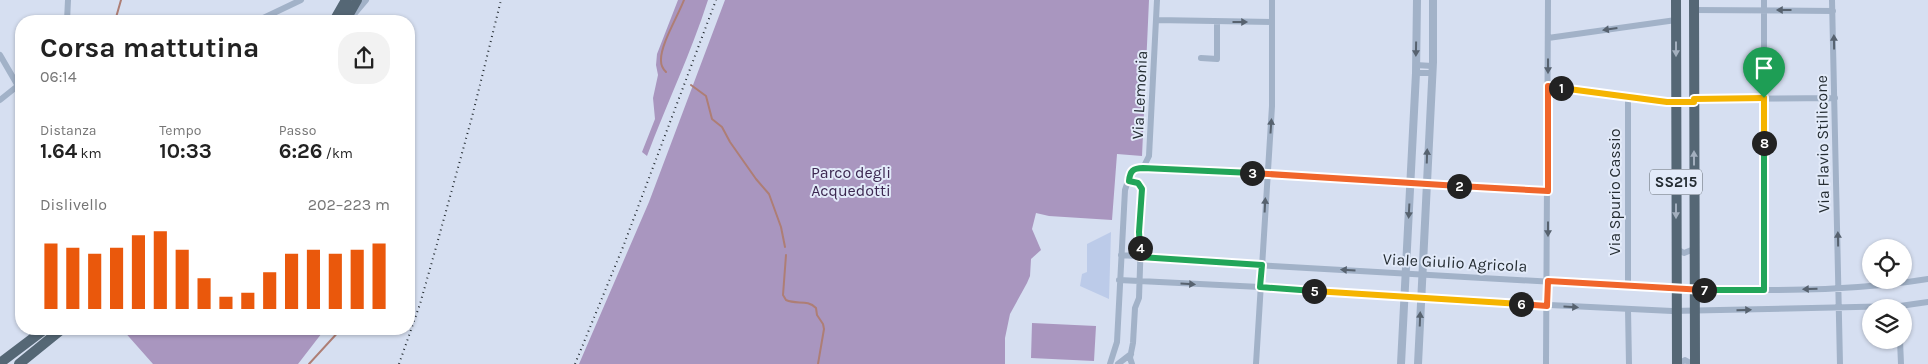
<!DOCTYPE html>
<html lang="it">
<meta charset="utf-8">
<style>
body{margin:0;font-family:Karla,sans-serif;background:#f2f2f2;color:#222;height:100vh;display:flex;flex-direction:column;font-size:19px;white-space:nowrap}
*{box-sizing:border-box;margin:0}
p{font-size:16px;color:#767676}
.icon{flex:none;width:28px;height:28px;fill:none;stroke:currentColor;stroke-width:2;stroke-linecap:round;stroke-linejoin:round}
.map{position:relative;flex:1;overflow:hidden}
.side{position:absolute;left:15px;top:15px;width:400px;height:320px;display:flex;flex-direction:column;background:#fff;border-radius:20px;box-shadow:0 1px 4px #0004}
.side>*{flex:none}
.buttons{position:absolute;left:1862px;top:239px;display:grid;gap:10px}
.buttons a{display:grid;place-items:center;width:50px;height:50px;border-radius:50%;background:#fff;box-shadow:0 1px 4px #0004;font-size:25px}
.pin{position:absolute;display:grid;place-items:center;width:42px;height:42px;color:#fff;margin:-51px -21px;border-radius:50% 50% 50% 0;rotate:-45deg;box-shadow:0 0 5px #0007}
.pin .icon{rotate:45deg}
.km{position:absolute;width:25px;height:25px;margin:-12px;border-radius:50%;background:#222;color:#fff;font-size:14px;line-height:25px;text-align:center}
.round{display:grid;place-items:center;flex:none;width:52px;height:52px;border-radius:20px;background:#f2f2f2}
.head{display:flex;align-items:center;justify-content:space-between;height:85px;padding:0 25px}
h1{font-size:28px;font-weight:700;line-height:38px}
.metrics{display:grid;grid-template-columns:repeat(3,1fr);gap:8px;height:85px;padding:5px 25px}
.metrics div{display:grid;align-content:center}
.metrics b{font-size:21px;font-weight:700}
.metrics small{font-size:14px;font-weight:400}
.metrics p{font-size:14px}
.chart{height:140px;padding:10px 25px}
.chart p{display:flex;justify-content:space-between}
.chart svg{width:100%;height:90px;margin-top:5px;stroke:#ea580c;stroke-width:6}
.map>svg:first-child{display:block}
</style>
<div class="map">
<svg width="1928" height="364" viewBox="0 0 1928 364">
<rect width="100%" height="100%" fill="#d6dff1"/>
<path fill="#a996bf" d="M678,0h30c-17,53 -41,103 -61,156l-5,-4 13,-33 -2,-21 5,-23 -2,-10 1,-11z
M725,0h424l-7,156 -25,-2 -5,66 -63,-4 -13,-3 -4,16 9,21 -10,9 -1,17 -3,7 -17,31 -5,24v26h-426l70,-162z
M1032,323l64,3 -2,35 -63,-3z
M122,329h203l-27,35h-145z"/>
<path fill="#bccbe9" d="M1111,232l-2,67 -29,-13 2,-12 5,-2v-28z"/>
<g fill="none" stroke-linecap="round" stroke-linejoin="round">
<path stroke="#ae7e75" stroke-width="2" d="M115,21l6,-21
M666,72c-3,-3 -5,-6 -5,-11 -1,-16 17,-45 23,-61
M691,85l15,11 6,23 10,8 8,15 26,37 13,15 12,33 4,20
M786,255l-3,40 3,5c11,5 21,-1 30,8l1,7 6,9 1,5 -6,35
M309,364l32,-35"/>
<path stroke="#a2b2c8" stroke-width="6" d="M1764,0v290
M1832,0l8,364
M1694,10l139,1
M350,19l16,-19
M1156,20l116,2
M67,21l1,-21
M257,21l44,-21
M1548,38l128,-18
M0,55l18,31
M1201,58l16,1v-37
M1416,65l16,1
M1416,73h16
M1549,86l118,16h27
M1628,98v188
M1694,99l141,-1
M0,100l20,-16
M1143,168l6,-12 8,-156
M1129,181l10,3 3,7 -3,41 2,6 -2,60 -4,10 -2,35 -3,15 2,6
M1677,249l7,4 10,-4
M1121,255l151,11 423,24c77,0 156,2 233,-11
M1119,280l141,7 168,12 244,12 228,-5 28,-4
M1628,309l1,55
M1900,340l1,24
M1110,364l7,-22 8,-152 6,-18 5,-3 137,5 275,17
M1118,364l13,-10
M1256,364l16,-258v-106
M1546,364l2,-364
M1678,364l7,-4 7,4"/>
<path stroke="#a2b2c8" stroke-width="8" d="M1401,364l15,-291 1,-73
M1418,364l15,-302v-62"/>
<path stroke="#556775" stroke-width="10" d="M1676,0l1,364
M1694,0l1,364
M334,21l12,-21
M345,21l12,-21
M0,363l45,-34
M19,364l43,-35"/>
<path stroke="#252d33" stroke-width="2" stroke-dasharray="1 4" stroke-linecap="butt" d="M399,364l21,-60 15,-53 37,-134 29,-117
M575,364l48,-117 93,-247"/>
</g>
<defs><path id="oneway-solid" d="M-6-.8H1V-3.2L6.5 0L1 3.2V.8H-6Z" transform="scale(1.25)"/></defs>
<g fill="#57626f">
<use href="#oneway-solid" transform="translate(1784 10) rotate(-180)"/>
<use href="#oneway-solid" transform="translate(1240 22)"/>
<use href="#oneway-solid" transform="translate(1610 29) rotate(172)"/>
<use href="#oneway-solid" transform="translate(1834 42) rotate(-91)"/>
<use href="#oneway-solid" transform="translate(1416 49) rotate(91)"/>
<use href="#oneway-solid" transform="translate(1548 66) rotate(90)"/>
<use href="#oneway-solid" transform="translate(1271 126) rotate(-86)"/>
<use href="#oneway-solid" transform="translate(1427 156) rotate(-88)"/>
<use href="#oneway-solid" transform="translate(1265 205) rotate(-87)"/>
<use href="#oneway-solid" transform="translate(1409 211) rotate(93)"/>
<use href="#oneway-solid" transform="translate(1548 229) rotate(90)"/>
<use href="#oneway-solid" transform="translate(1838 239) rotate(-91)"/>
<use href="#oneway-solid" transform="translate(1348 270) rotate(-177)"/>
<use href="#oneway-solid" transform="translate(1188 284) rotate(3)"/>
<use href="#oneway-solid" transform="translate(1810 289) rotate(178)"/>
<use href="#oneway-solid" transform="translate(1571 307) rotate(3)"/>
<use href="#oneway-solid" transform="translate(1744 310) rotate(-1)"/>
<use href="#oneway-solid" transform="translate(1420 319) rotate(-88)"/>
</g>
<g fill="#a3afbe">
<use href="#oneway-solid" transform="translate(1676 49) rotate(90)"/>
<use href="#oneway-solid" transform="translate(1694 158) rotate(-90)"/>
<use href="#oneway-solid" transform="translate(1676 211) rotate(90)"/>
</g>
<g fill="none" stroke-linecap="round" stroke-linejoin="round">
<g stroke="#fff" stroke-width="10">
<path id="split-1" d="M1561,88l106,14h27v-3l70,-1"/>
</g>
<g stroke="#fff" stroke-width="10">
<path id="split-2" d="M1459,186l89,5v-105l13,2"/>
</g>
<g stroke="#fff" stroke-width="10">
<path id="split-3" d="M1252,173l207,13"/>
</g>
<g stroke="#fff" stroke-width="10">
<path id="split-4" d="M1140,248l-1,-16 3,-43 -4,-6 -9,-2c1,-10 4,-13 14,-13l109,5"/>
</g>
<g stroke="#fff" stroke-width="10">
<path id="split-5" d="M1140,248v9l122,8 -2,22 54,4"/>
</g>
<g stroke="#fff" stroke-width="10">
<path id="split-6" d="M1314,291l207,13"/>
</g>
<g stroke="#fff" stroke-width="10">
<path id="split-7" d="M1521,304l26,2 1,-25 156,9"/>
</g>
<g stroke="#fff" stroke-width="10">
<path id="split-8" d="M1704,290h60v-147"/>
</g>
<g stroke="#fff" stroke-width="10">
<path id="split-9" d="M1764,98v45"/>
</g>
<use href="#split-1" stroke="#f5b400" stroke-width="6"/>
<use href="#split-2" stroke="#f0652b" stroke-width="6"/>
<use href="#split-3" stroke="#f0652b" stroke-width="6"/>
<use href="#split-4" stroke="#22a559" stroke-width="6"/>
<use href="#split-5" stroke="#22a559" stroke-width="6"/>
<use href="#split-6" stroke="#f5b400" stroke-width="6"/>
<use href="#split-7" stroke="#f0652b" stroke-width="6"/>
<use href="#split-8" stroke="#22a559" stroke-width="6"/>
<use href="#split-9" stroke="#f5b400" stroke-width="6"/>
</g>
<g text-anchor="middle" stroke-width="4" stroke-linejoin="round" paint-order="stroke">
<rect fill="#e2eaf9" stroke="#5e666e" stroke-width="1" x="1650" y="169.5" width="52" height="25" rx="4"/>
<g font-size="15" font-weight="bold" fill="#252d33">
<text x="1676" y="187">SS215</text>
</g>
<g font-size="16" fill="#252d33" stroke="#e2eaf9">
<text transform="translate(1139 95) rotate(-87)" y="6">Via Lemonia</text>
<text transform="translate(1822 144) rotate(-91)" y="6">Via Flavio Stilicone</text>
<text transform="translate(1614 192) rotate(-90)" y="6">Via Spurio Cassio</text>
<text transform="translate(1455 262) rotate(3)" y="6">Viale Giulio Agricola</text>
</g>
<g font-size="16" fill="#3c2851" stroke="#e2eaf9">
<text x="851" y="178">Parco degli<tspan x="851" dy="18">Acquedotti</tspan></text>
</g>
</g>
</svg>
<div class="buttons">
<a><svg class="icon" aria-label="locate" viewBox="0 0 24 24"><circle cx="12" cy="12" r="6"/><path d="M12 2v4M12 18v4M2 12h4M18 12h4"/></svg></a>
<a><svg class="icon" aria-label="layers" viewBox="0 0 24 24"><path d="M12 4l9 5-9 5-9-5zM3 14l9 5 9-5"/></svg></a>
</div>
<div class="pin" style="left:1764px;top:98px;background:#1e9e55"><svg class="icon" aria-label="arrive" viewBox="0 0 24 24"><path d="M6 21V4h12l-3 4 3 4H6"/></svg></div>
<b class="km" style="left:1561px;top:88px">1</b>
<b class="km" style="left:1459px;top:186px">2</b>
<b class="km" style="left:1252px;top:173px">3</b>
<b class="km" style="left:1140px;top:248px">4</b>
<b class="km" style="left:1314px;top:291px">5</b>
<b class="km" style="left:1521px;top:304px">6</b>
<b class="km" style="left:1704px;top:290px">7</b>
<b class="km" style="left:1764px;top:143px">8</b>
<section class="side">
<div class="head"><div><h1>Corsa mattutina</h1><p>06:14</p></div><a class="round"><svg class="icon" aria-label="share" viewBox="0 0 24 24"><path d="M12 15V3M7 8l5-5 5 5M5 13v7h14v-7"/></svg></a></div>
<div class="metrics">
<div><p>Distanza</p><b>1.64<small> km</small></b></div>
<div><p>Tempo</p><b>10:33</b></div>
<div><p>Passo</p><b>6:26<small> /km</small></b></div>
</div>
<div class="chart"><p><span>Dislivello</span>202–223 m</p>
<svg viewBox="0 0 160 44" preserveAspectRatio="none"><path d="M5 44V12M15 44V14M25 44V17M35 44V14M45 44V8M55 44V6M65 44V15M75 44V29M85 44V38M95 44V36M105 44V26M115 44V17M125 44V15M135 44V17M145 44V15M155 44V12"/></svg>
</div>
</section>
</div>
